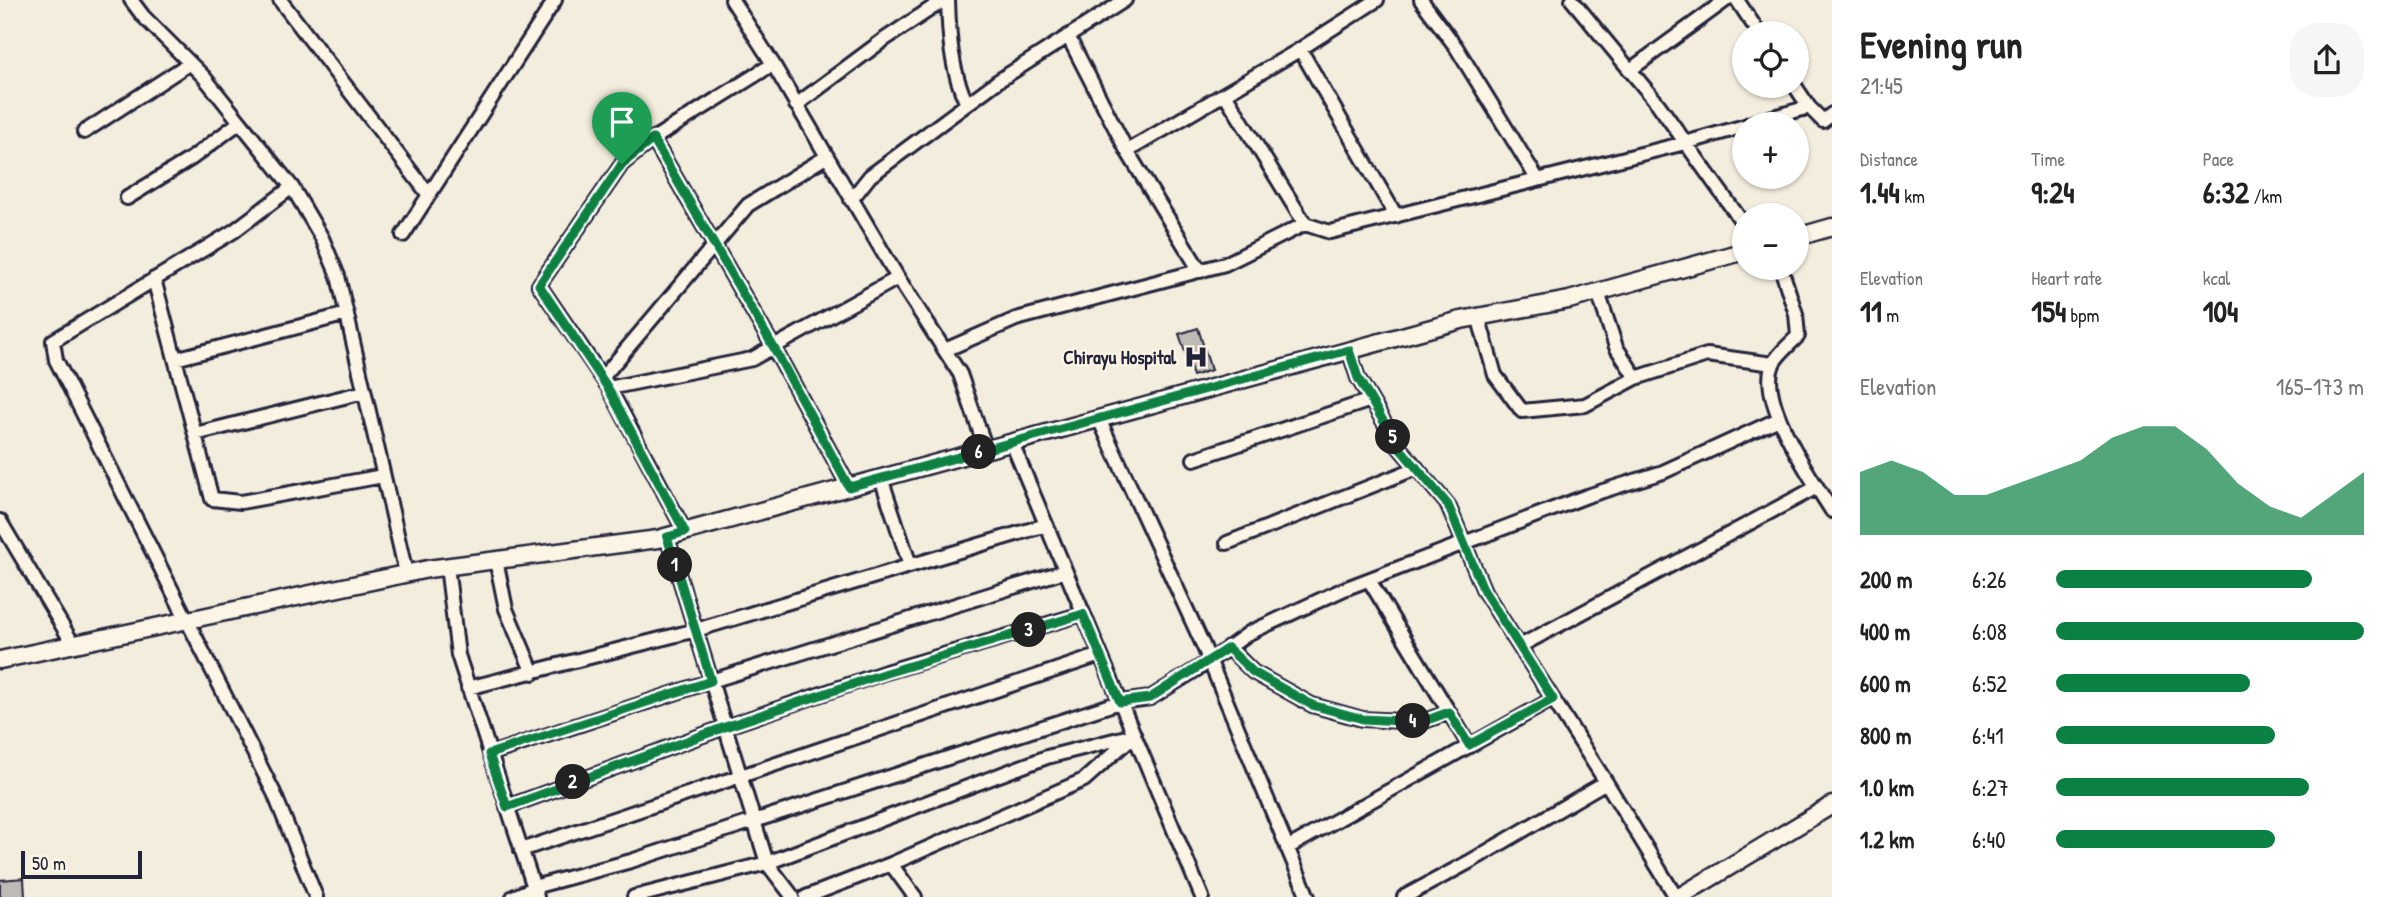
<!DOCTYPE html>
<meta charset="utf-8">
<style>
body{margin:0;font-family:"Patrick Hand",sans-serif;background:#f6f6f6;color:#222;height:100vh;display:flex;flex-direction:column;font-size:26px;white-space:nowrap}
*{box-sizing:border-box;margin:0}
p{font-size:23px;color:#767676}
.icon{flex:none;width:38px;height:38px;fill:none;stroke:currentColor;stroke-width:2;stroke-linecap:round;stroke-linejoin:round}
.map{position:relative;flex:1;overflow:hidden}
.sheet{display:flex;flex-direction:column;background:#fff;width:560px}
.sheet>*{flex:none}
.fabs{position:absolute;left:1732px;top:21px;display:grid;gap:14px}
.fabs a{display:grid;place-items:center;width:77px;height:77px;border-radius:50%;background:#fff;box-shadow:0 2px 5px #0004;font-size:35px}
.scale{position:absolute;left:21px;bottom:18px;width:121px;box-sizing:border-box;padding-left:7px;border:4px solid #22223b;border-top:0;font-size:19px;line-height:24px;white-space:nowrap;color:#22223b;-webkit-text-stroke:5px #fcf5e5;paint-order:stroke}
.pin{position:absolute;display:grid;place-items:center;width:60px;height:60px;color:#fff;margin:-72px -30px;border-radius:50% 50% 50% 0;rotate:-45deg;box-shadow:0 0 7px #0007}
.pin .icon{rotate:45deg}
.km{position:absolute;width:35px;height:35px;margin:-18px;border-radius:50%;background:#222;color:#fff;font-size:19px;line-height:35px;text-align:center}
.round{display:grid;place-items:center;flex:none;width:74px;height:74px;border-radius:28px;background:#f6f6f6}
.headline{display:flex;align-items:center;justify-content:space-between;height:119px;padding:0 28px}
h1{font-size:38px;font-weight:800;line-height:52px}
.figures{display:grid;grid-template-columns:repeat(3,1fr);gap:10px;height:119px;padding:7px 28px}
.figures div{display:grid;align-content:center}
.figures b{font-size:30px;font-weight:800}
.figures small{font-size:19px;font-weight:400}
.figures p{font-size:19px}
.chart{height:196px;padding:14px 28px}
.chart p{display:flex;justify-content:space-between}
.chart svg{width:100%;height:126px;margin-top:7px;fill:#0b8043;opacity:.7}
ul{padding:0 28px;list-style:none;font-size:23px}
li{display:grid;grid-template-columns:112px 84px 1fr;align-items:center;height:52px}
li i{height:18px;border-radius:9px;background:#0b8043}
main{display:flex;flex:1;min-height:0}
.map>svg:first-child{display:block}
</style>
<main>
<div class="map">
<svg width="1832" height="897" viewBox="0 0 1832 897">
<rect width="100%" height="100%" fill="#f3edde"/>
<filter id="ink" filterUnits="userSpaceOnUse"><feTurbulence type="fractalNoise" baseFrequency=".0143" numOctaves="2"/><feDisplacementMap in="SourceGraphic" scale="14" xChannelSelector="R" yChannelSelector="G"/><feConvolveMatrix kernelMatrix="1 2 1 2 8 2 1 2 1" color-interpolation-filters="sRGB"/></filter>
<g filter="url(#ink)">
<path fill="#bfbab6" stroke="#22223b" stroke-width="2" d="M1198,328l13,42 -18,6 -14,-42z
M24,878l1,19h-25v-17z"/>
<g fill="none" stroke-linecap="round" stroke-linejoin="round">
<g stroke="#22223b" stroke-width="18">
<path id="minor" d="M131,0l12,16 61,61 88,110
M280,0l149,195
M732,0l41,64 125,214 62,96 26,75
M948,0c1,36 3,71 19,104
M1421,0l35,47 82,133
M1572,0l86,104 87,122
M1737,0l22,33
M1068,36l59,115 73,120
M1300,49l96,167
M1630,70l96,-70
M1795,86l14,21 14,14 9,-7
M1225,94l80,130
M796,105l86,-64 62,-41
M1749,124l60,-17
M84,132l106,-69
M653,139l121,209 75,139
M1127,151l167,-98 83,-53
M127,198l65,-40 48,-36
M851,200l19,-24 128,-95 127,-81
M403,235l152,-235
M1781,268l15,46 2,22c-8,8 -21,19 -25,28 -16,37 39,115 59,147
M154,279l58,220 29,3 142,-26
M1598,292l18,55 20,31 71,-23 66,9
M1478,316l17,59 27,36 63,-6 51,-27
M945,350l71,-31 209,-55 80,-40 25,8 355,-89 60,-17
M1349,350l9,28 40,68 50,59 36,86 122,191 70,115
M175,359l172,-45
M602,378l146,-173 78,-48
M609,388l143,-29 146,-81
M1099,419l104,226 105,252
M195,434l169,-42
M1012,443l190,454
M1194,459l177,-59
M881,478l29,87
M0,521l73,123
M685,532l-76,-144 -70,-103 83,-121 31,-25 120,-75
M667,537l100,326 26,34
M1227,543l190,-75
M496,560l10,49 27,64
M447,566l11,89 79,242
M1369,580l100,165
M1520,646l297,-159
M1228,647l25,25 59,33 50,14 60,3 27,-10
M468,688l228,-58 350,-105
M490,754l221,-73 354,-110
M507,807l218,-80 161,-55 196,-58
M1287,848l266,-149
M521,850l579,-195
M891,864l24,33
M316,897l-42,-104 -218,-433 -3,-19 181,-110 58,-44 30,51 16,38 68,297
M513,897l28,-12 90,-24 489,-159 30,-4 60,-37 39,-28 95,-44 243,-93 76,-24 116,-53
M634,897l133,-34 280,-106 87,-22
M806,897l85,-33 193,-84 47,-42
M1404,897l67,-36 135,-79"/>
</g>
<g stroke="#22223b" stroke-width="21">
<path id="tertiary" d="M1797,237l35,-10
M0,660l428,-91 230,-30 803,-219 108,-20 176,-49
M1679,897l153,-92"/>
</g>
<use href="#minor" stroke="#fcf5e5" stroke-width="12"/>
<use href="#tertiary" stroke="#fcf5e5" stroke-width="16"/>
</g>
</g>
<g fill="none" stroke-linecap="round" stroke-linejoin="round" filter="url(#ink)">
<g stroke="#fff" stroke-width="14">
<path id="route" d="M653,139l121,209 75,139 500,-137 9,28 40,68 50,59 36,86 69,108 -84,46 -20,-33 -27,10 -59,-3 -51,-14 -59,-33 -25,-24 -78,50 -30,4 -37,-88 -197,59 -161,54 -218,80 -18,-53 222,-73 -44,-144 18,-5 -77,-144 -69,-103 83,-121z"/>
</g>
<use href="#route" stroke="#0b8043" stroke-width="9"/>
</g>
<defs>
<g id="hospital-bare" transform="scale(1.89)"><path d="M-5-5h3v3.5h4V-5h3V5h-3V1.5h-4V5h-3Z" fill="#22223b" stroke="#fcf5e5" stroke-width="2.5" paint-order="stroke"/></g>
</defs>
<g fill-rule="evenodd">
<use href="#hospital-bare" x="1196" y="357"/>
</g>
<g text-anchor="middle" stroke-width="5" stroke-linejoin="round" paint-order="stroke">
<g font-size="19" font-weight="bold" fill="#22223b" stroke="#fcf5e5" text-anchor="end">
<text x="1176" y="364">Chirayu Hospital</text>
</g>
</g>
</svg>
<div class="fabs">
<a><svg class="icon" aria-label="locate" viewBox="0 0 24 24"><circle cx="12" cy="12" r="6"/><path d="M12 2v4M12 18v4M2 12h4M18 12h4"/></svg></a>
<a>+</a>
<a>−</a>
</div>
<div class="scale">50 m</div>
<div class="pin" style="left:622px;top:164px;background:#1e9e55"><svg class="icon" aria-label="arrive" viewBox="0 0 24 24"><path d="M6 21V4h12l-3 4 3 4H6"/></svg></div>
<b class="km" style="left:675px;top:565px">1</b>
<b class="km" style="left:573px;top:782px">2</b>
<b class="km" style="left:1029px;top:630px">3</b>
<b class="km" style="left:1413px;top:721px">4</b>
<b class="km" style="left:1393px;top:437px">5</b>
<b class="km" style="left:979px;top:452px">6</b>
</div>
<section class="sheet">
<div class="headline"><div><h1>Evening run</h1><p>21:45</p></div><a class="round"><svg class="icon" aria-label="share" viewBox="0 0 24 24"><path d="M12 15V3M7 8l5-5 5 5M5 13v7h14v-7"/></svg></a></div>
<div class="figures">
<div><p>Distance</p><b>1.44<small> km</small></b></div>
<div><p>Time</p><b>9:24</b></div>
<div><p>Pace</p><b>6:32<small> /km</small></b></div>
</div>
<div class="figures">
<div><p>Elevation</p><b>11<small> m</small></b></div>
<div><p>Heart rate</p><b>154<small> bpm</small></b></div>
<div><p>kcal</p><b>104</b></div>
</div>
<div class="chart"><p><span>Elevation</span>165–173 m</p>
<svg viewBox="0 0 160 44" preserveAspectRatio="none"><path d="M0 44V22L10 18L20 22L30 30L40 30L50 26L60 22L70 18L80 10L90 6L100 6L110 14L120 26L130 34L140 38L150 30L160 22V44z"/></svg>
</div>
<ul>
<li><b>200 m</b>6:26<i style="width:83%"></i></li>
<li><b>400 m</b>6:08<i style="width:100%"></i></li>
<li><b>600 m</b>6:52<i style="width:63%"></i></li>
<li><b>800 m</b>6:41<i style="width:71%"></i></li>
<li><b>1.0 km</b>6:27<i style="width:82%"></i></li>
<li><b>1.2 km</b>6:40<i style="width:71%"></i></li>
</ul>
</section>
</main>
